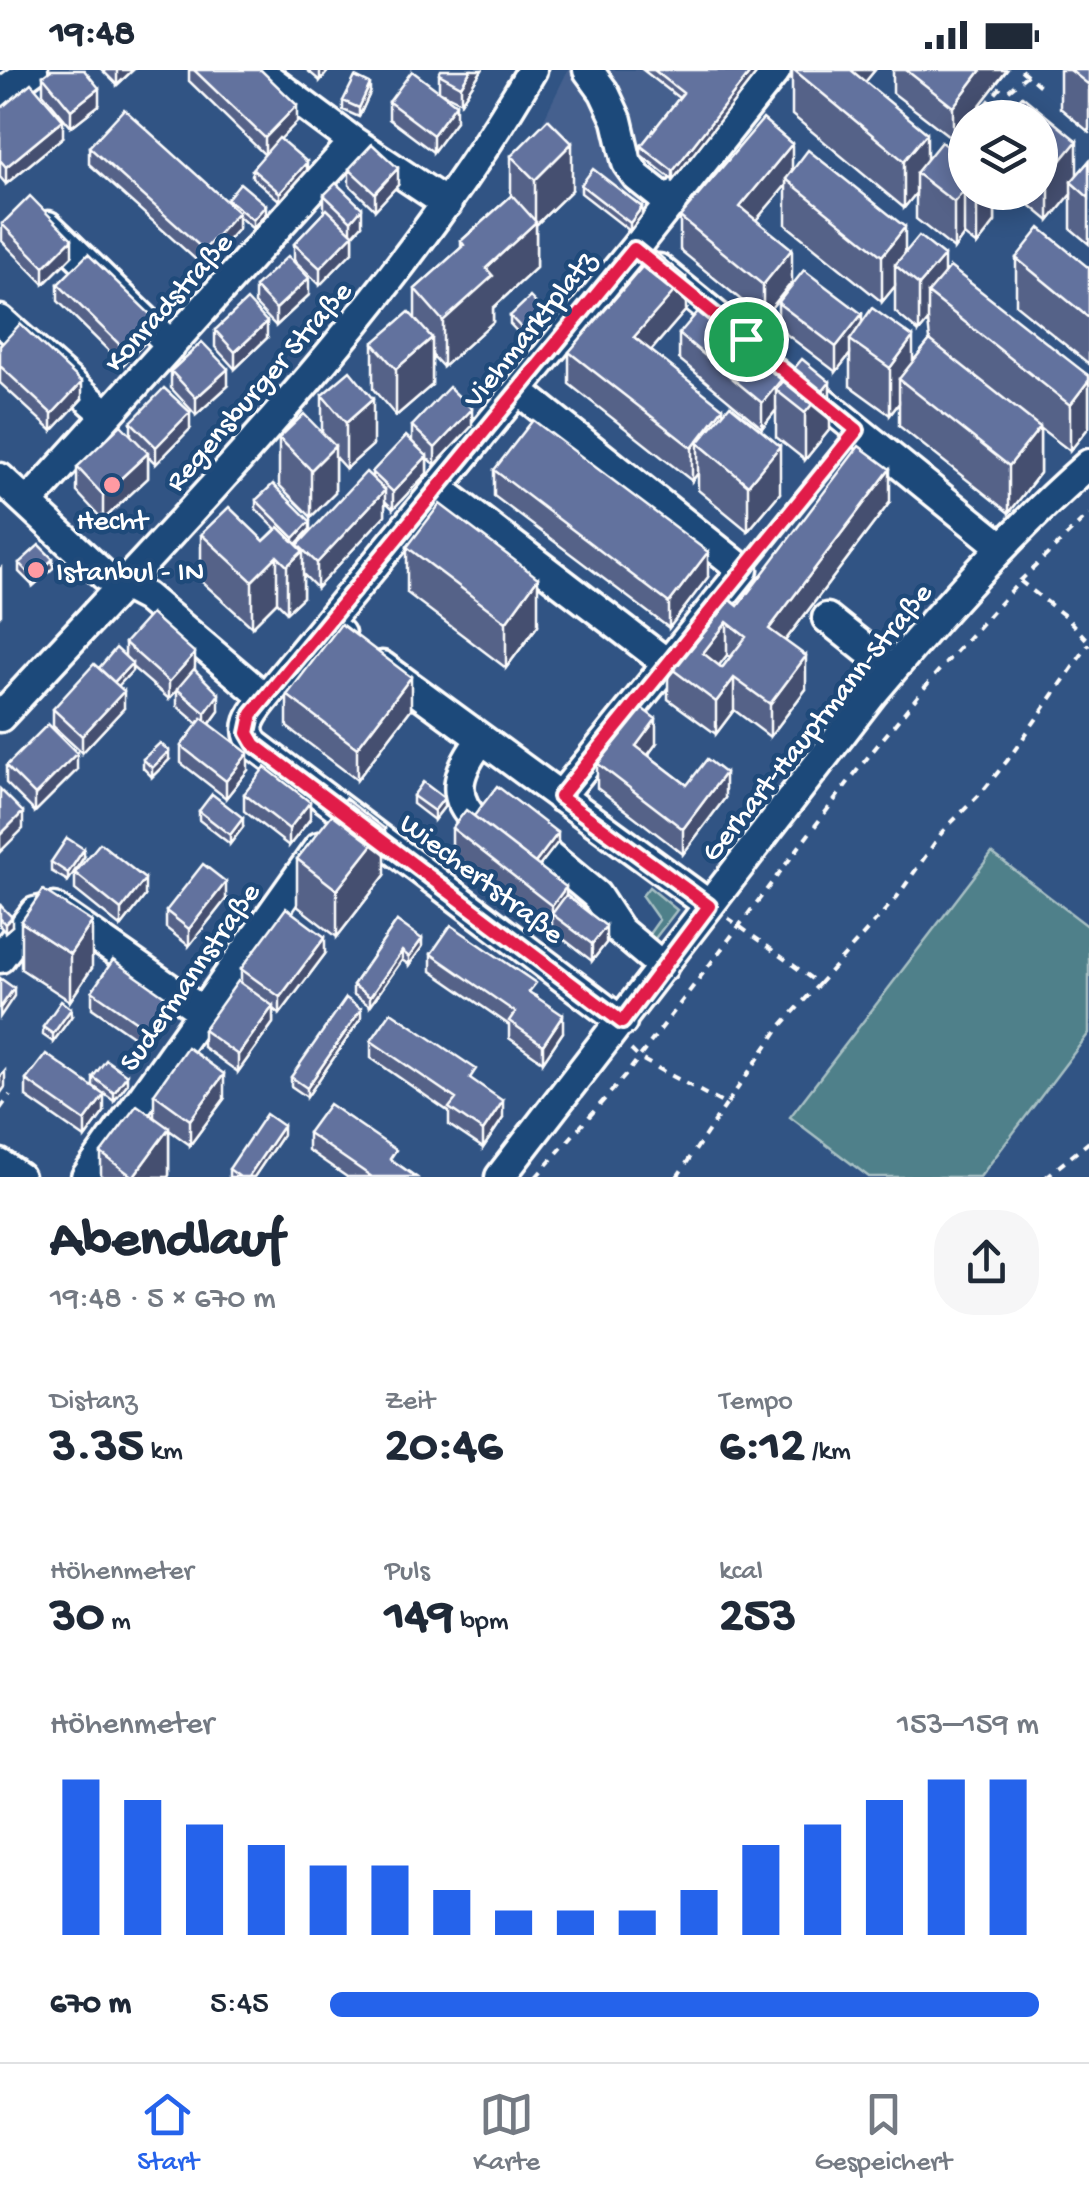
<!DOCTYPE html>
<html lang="de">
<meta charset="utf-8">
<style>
body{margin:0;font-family:"Gochi Hand",sans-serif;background:#f6f6f7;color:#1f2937;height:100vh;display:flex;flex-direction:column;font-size:38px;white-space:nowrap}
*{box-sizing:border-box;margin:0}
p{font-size:32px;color:#747a83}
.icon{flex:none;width:55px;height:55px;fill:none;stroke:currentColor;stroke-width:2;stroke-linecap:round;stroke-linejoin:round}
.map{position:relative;height:1107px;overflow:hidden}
.drawer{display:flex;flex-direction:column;background:#fff;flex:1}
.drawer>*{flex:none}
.fabs{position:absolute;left:948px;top:30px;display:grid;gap:20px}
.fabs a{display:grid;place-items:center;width:110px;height:110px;border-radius:50%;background:#fff;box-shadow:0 5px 25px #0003;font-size:50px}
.pin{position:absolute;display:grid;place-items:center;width:85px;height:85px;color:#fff;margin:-42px;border:5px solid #fff;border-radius:50%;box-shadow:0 2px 10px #0007}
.round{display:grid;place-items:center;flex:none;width:105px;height:105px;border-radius:40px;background:#f6f6f7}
.head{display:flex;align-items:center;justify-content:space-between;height:170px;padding:0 50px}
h1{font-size:55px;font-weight:800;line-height:75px}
.metrics{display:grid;grid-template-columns:repeat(3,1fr);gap:15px;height:170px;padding:10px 50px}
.metrics div{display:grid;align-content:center}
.metrics b{font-size:50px;font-weight:800}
.metrics small{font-size:28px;font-weight:400}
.metrics p{font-size:28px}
.chart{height:280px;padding:20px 50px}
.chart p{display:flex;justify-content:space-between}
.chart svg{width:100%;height:180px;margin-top:10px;stroke:#2563eb;stroke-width:6}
ul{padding:0 50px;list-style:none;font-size:32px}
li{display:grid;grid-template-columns:160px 120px 1fr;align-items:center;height:75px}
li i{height:25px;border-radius:12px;background:#2563eb}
.status{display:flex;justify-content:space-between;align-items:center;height:70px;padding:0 50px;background:#fff;direction:ltr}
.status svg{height:28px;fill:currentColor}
.dock{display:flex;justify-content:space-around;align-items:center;height:140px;border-top:2px solid #e0e1e3;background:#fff;font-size:28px;color:#747a83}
.dock a{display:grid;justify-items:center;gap:5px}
.dock .active{color:#2563eb}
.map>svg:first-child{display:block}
</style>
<div class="status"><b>19:48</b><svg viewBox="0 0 49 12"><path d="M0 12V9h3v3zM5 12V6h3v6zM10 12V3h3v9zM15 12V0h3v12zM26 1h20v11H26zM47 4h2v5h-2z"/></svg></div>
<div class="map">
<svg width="1089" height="1107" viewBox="0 0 1089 1107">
<rect width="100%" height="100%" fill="#315484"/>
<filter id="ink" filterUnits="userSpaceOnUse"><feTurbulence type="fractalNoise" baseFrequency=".01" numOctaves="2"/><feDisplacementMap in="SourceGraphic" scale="20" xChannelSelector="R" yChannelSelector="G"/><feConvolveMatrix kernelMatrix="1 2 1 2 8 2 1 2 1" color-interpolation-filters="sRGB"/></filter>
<g filter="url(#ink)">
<path fill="#44608e" d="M568,0h194l-114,148 -56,-43 -13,17 -48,-47z"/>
<path fill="#50808a" stroke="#a8c0c4" stroke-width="2.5" d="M992,783l97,74v106l-109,144h-111l-79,-60z
M649,817l28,23 -24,31 -6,-4 12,-17 -17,-24z"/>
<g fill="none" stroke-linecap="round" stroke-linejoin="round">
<g stroke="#fff" stroke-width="35">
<path id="minor" d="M257,0l97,72 93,62
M588,0l16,22 13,28 10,43 10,14 34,27
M0,24l33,-24
M48,156l123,119
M659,199l71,58
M0,250l107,95
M802,315l200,162
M519,321l224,179 -183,227
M0,408l104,97 42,22 119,101c-12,15 -25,30 -10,47l367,277
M438,418l230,176
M28,433l326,-361
M827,548l65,52
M326,554l308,-375 142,-179
M382,596l327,239
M265,628l61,-74 14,10
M0,647c189,-206 391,-404 532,-647
M477,752c-30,-27 -17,-54 4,-82
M548,785l48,40 23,35 44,37
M0,888l35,-46 19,-4 148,103
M0,1094l19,13
M86,1107l233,-330
M500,1107l372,-483c68,-81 137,-160 217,-230"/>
</g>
<path stroke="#fff" stroke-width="4" stroke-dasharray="8 8" stroke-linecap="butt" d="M1021,0l24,20
M975,48l26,-31
M993,48l15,-27 25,-21
M954,83l-3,-6 14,-17
M759,481l82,-102
M1020,511l45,35 24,26
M819,914l78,-87 46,-66 39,-39 25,-31 82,-117
M631,980l8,8 87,47 54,-78 39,-43 -91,-66
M0,1039l10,-14
M536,1107l89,-101 234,-308 75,-92 86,-95 69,-67
M677,1107l49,-72
M1046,1107l43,-35"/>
<use href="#minor" stroke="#1f4a7a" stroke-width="28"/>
</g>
<path fill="#546288" stroke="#fff" stroke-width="2.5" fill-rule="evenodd" d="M102,0h31l-16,15z
M189,0h72l36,52 -17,17 27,31 -27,31 -28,-24v-8l13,-14 -76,-74z
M307,0h22l-9,11z
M482,0l-21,32 -22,-11v-17z
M643,0h116l-86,110 -32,-25v-9l38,-48z
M792,0h83l-10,12 62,77 38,1v32h30v30l-18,23 -13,-10 -10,14 -38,-30v-26l-12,15 -112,-93z
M893,0h114l-37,48h-5v6l-12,15 -60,-46z
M1060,0h29v62l-29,-24z
M43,6l56,29 -28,22 -28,-34z
M370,23l-11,24 -16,-7v-9z
M389,32l67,19 -23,31 -44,-33z
M0,39l63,28 -57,47 -6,-7z
M1040,48l37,58 12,-15v83l-18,-15v-35l-22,27 -35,-29h26z
M89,77l138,55v-3l39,14 -13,16 -15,-13v13l-34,38 -115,-103z
M511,86l61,34 -36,35v43l-43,40v14l-50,45 -11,-12v30l-36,31 -23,-27v-46l42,-25v-29l46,-41v-7l50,-45z
M349,99l49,16 -23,25 -26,-25z
M792,100l113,84 39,21 145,101v51l-19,24 -30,-23v45l-31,40 -110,-87v-23l-9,12 -40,-29v-32l-14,18 -58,-44v-25l84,20 51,38 17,-21 -2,-19 -9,11 -24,-20v-26l-13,16 -96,-77v-40l-30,35 36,62 -29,36 -83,-68v-33z
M581,115l61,30 -12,16 -49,-38z
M324,125l38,30 -9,10v16l-33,34 -26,-25v-16l30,-32z
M2,154l70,32 -28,28 -42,-43z
M1016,188l73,10v96l-73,-59z
M58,214l95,50 -30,31 -65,-64z
M255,217l54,8 -33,31 -21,-22z
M686,240l-35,41 72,62 57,80 -32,38 -50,-41v-17l-6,8 -123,-97v-32z
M510,246l39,10 -20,18 -19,-20z
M215,260l52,8 -32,31 -20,-22z
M679,264l111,40 40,55 -25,31 -29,-23v-27l-14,18 -83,-69z
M0,276l82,53 -30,32 -52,-48z
M171,301l57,15 -32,29 -25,-27z
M322,325l51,50 -27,24 -11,-12v36l-24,24 -32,-32v-47l43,-6z
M131,352l59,7 -34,35 -8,-8v22l-45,42 -26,-28v-25l54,-32z
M412,356h60l-37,39 -8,-7v15l-34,36 -8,-8v14l-68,73 -14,-14v23l-16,15 -10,-10 -25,25 -51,-46v-47l63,7 12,-12 -20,-20v-9l54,29 -14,15 2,2 74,-68v-6l40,-31z
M494,400l214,107 -39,51 -175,-132z
M890,432l-105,139 21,48 -36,48 -36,-27 -18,24 -48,-35v-33l70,-60zM727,585l3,2 -8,11 -3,-3z
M407,477l131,78 -32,43 -99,-75z
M19,493l34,5 -20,18 -14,-14z
M125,573l70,27 24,41 -9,13 38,46 -22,28 -45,-35v-17l17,-22 -21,-18v-16l-8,9 -37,-32v4l-14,15 6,22 -42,45 -29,-27v-17l46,-41 26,-12z
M287,625l124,14 -54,71 -70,-53z
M656,674l-8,11 39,30 38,13 -42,56 -86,-66v-25z
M143,689l26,1 -17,17 -9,-9z
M6,696l71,4 -42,42 -29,-29z
M244,724l66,25 -21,27 -45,-35z
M413,726l31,11 -10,13 -21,-16z
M199,741l44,16 -13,17 -31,-24z
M474,746l84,26 -19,24 27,29 40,48 -14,18 -140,-108v-25z
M84,787l-16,24 -17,-10v-9z
M297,789l88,16 -48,62 -40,-31z
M75,803l70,23 -24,31 -46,-37z
M226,829l-37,47 -23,-18v-17z
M0,834l12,22 -7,6 -5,-6z
M397,851l25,26 -13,18 -7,-5 -32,46 -17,-12v-9z
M21,852l71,46 -22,33 -49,-32z
M325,884l-45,60 -7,-5v14l-35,49 -35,-25v-17l38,-46v-15z
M431,884l105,42 27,36 -20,30 -34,-24v-13l-78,-54z
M92,921l74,23 -22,30 -52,-36z
M71,947l-18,25 -10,-7v-8z
M361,948l-54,79 -16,-11v-9z
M371,971l105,42 27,35 -20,30 -34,-23v-13l-78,-54z
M93,1007l34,7 -13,17 -21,-15z
M26,1010l78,32 -19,26 -59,-41z
M154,1024l70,5 -34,46 -21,-15v45l-1,2h-67v-24l53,-36z
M308,1063l88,30 20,14h-69l-39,-27z
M283,1064l-29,43h-25v-8z"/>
<path fill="#45506f" stroke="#fff" stroke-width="2.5" d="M117,0h16l-16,15z
M320,0h9l-9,11z
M471,0h11l-21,32v-16z
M752,0h7l-86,110v-9z
M843,0h32l-32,39z
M981,0h26l-37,48h-5v6l-12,15v-32z
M370,14v9l-11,24v-9z
M99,18v17l-28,22v-17z
M456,34v17l-23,31v-17z
M297,35v17l-32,33v-17z
M63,50v17l-57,47v-17z
M927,63v46l-11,-6v20l-12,15v-47z
M1077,71v46l-6,-5v12l-22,27v-46z
M572,73v47l-36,35v43l-43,40v14l-50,45v-46l43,-53 49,-45v-43z
M792,74v33l-6,2v6l-46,54v-32z
M307,92v8l-27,31v-8z
M398,98v17l-23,25v-17z
M964,119v46l-10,14v-47z
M981,122h14v30l-18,23v-46z
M266,135v8l-13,16v-9z
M642,137v8l-12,16v-8z
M362,138v17l-9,10v16l-33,34v-17l31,-32v-15z
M238,142v17l-34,38v-17z
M905,157v46l-10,-8v21l-13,16v-46z
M72,169v17l-28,28v-17z
M792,179v33l-29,36v-33z
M944,186v46l-16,-9v28l-9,11v-47z
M309,208v17l-33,31v-17z
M686,208v32l-52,60v-33z
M862,244v25l-12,1v14l-14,18v-25z
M153,247v17l-30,31v-17z
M549,247v9l-20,18v-8z
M267,252v16l-32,31v-17z
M913,267v46l-14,-4v24l-9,12v-47z
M432,268v47l-36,31v-47z
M228,299v17l-32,29v-17z
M790,299v25l-14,-4v20l-14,18v-25z
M1089,310v47l-19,24v-46z
M82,312v17l-30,32v-17z
M830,312v47l-25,31v-47z
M373,329v46l-27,24v-46z
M723,338v33l-25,2v30l-6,8v-33z
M472,339v17l-37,39v-17z
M190,342v17l-34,35v-17z
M1040,357v46l-31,40v-47z
M335,376v47l-24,24v-47z
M780,376v47l-32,38v-46z
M148,383v25l-45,42v-25z
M427,386v17l-34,36v-17z
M890,399v33l-121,160v-33z
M385,420v25l-68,73v-25z
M310,451v8l-16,17v-8z
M303,481v46l-16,15v-46z
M708,482v25l-39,51v-25z
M277,486v46l-25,25v-46z
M53,489v9l-20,18v-8z
M1,498v47l-1,1v-47z
M538,508v47l-32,43v-46z
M727,552v33l-24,31v-33z
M195,583v17l-26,29v-17z
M806,586v33l-36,48v-33z
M132,593v8l-22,24v-8z
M411,607v32l-54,71v-32z
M734,608v32l-18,24v-32z
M124,621v17l-42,45v-17z
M219,624v17l-14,19v-17z
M656,649v25l-20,27v-25z
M169,681v9l-17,17v-9z
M77,683v17l-42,42v-17z
M248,683v17l-22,28v-17z
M725,703v25l-42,56v-25z
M444,728v9l-10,13v-9z
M310,732v17l-21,27v-17z
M23,742v17l-23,23v-17z
M243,748v9l-13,17v-9z
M385,759v46l-48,62v-47z
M558,763v9l-31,40v-8z
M84,779v8l-16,24v-8z
M145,809v17l-24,31v-17z
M226,812v17l-37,47v-17z
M566,817v25l-14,2v17v-25z
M12,847v9l-7,6v-8z
M92,852v46l-22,33v-47z
M606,856v17l-14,18v-17z
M325,867v17l-45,60v-17z
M422,869v8l-13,18v-8z
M402,881v9l-32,46v-9z
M14,918v8l-14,21v-9z
M166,927v17l-22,30v-17z
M273,936v17l-35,49v-17z
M71,939v8l-18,25v-8z
M361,939v9l-54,79v-9z
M563,945v17l-20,30v-17z
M5,1001v16l-5,7v-17z
M224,1004v25l-34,46v-25z
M127,1005v9l-13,17v-8z
M104,1025v17l-19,26v-17z
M503,1031v17l-20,30v-17z
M283,1056v8l-29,43h-6z
M169,1058v47l-1,2h-35z"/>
<path fill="#62729e" stroke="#fff" stroke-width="2.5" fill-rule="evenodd" d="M51,0h33l15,18 -28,22 -28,-34z
M194,0h67l36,35 -32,33z
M441,0h30l-10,16 -22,-12z
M654,0h98l-79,101 -32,-25 42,-53z
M794,0h57l76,63 -23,28z
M906,0h75l-28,37z
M1070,0h19v15z
M412,1l44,33 -23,31 -44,-33z
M355,7l15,7 -11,24 -16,-7z
M31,13l32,37 -57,47 -6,-7v-51z
M1022,26l55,45 -28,34 -9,-8v-49h-36z
M124,39l114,103 -34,38 -115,-103z
M548,49l24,24 -37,37 -24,-24z
M763,49l29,25 -52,63 52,42 -29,36 -83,-68z
M279,68l28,24 -27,31 -28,-24z
M941,72l24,18v30l-11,12 -38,-29z
M372,74l26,24 -23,25 -26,-24z
M808,80l97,77 -23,29 -96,-77z
M1089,91v37l-18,-16z
M593,99l49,38 -12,16 -49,-38z
M240,113l26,22 -13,15 -26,-21z
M336,113l26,25 -11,13 -27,-26z
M969,122h12l-4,7z
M512,125l24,27 -50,46 7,8 -50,45 -28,-32 49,-44 -3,-4z
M30,126l42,43 -28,28 -42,-43z
M327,139l26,25 -33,34 -26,-24z
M1040,158l49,40v50l-73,-60z
M919,166l25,20 -25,29 -24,-20z
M655,182l31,26 -52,59 89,71 -31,40 -123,-96z
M88,184l65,63 -30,31 -65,-64z
M288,186l21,22 -33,31 -21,-22z
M950,197l139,109v4l-19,25 -142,-112z
M804,200l58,44 -26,33 -58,-44z
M530,227l19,20 -20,19 -19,-20z
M247,230l20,22 -32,30 -20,-22z
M707,231l83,68 -28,34 -83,-69z
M872,238l41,29 -23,31 -40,-28z
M409,242l23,26 -36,31 -23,-26z
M20,254l62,58 -30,32 -52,-48v-20z
M930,270l110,87 -31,39 -110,-87z
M202,272l26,27 -32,29 -25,-27z
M802,289l28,23 -25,31 -29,-23z
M350,301l23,28 -27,24 -24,-28z
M449,317l23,22 -37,39 -23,-22z
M164,318l26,24 -34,35 -25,-25z
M730,335l50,41 -32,39 -50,-42z
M304,344l31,32 -24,24 -32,-32z
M533,350l175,132 -39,51 -175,-133z
M121,355l27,28 -45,42 -26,-28z
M406,366l21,20 -34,36 -21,-20z
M859,376l31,23 -121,160 37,27 -36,48 -36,-26 -18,24 -48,-36 55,-72 15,12zM727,552l19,15 -24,31 -19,-15z
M366,402l19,18 -68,73 -19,-18z
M273,414l37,37 -16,17 -38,-38z
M440,434l98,74 -32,44 -99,-75z
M229,437l35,34 15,-14 24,24 -16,15 -10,-10 -25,25 -51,-47z
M39,475l14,14 -20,19 -14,-15z
M151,544l44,39 -26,29 -44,-39z
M341,554l70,53 -54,71 -70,-53z
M116,578l16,15 -18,19 -15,-14z
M94,594l30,27 -42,45 -29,-27z
M194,599l25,25 -14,19 -28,-24z
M640,637l16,12 -20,27 51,39 20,-26 18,14 -42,56 -86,-66z
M202,648l46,35 -22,28 -45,-35z
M48,654l29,29 -42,42 -29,-29z
M160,673l9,8 -17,17 -9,-9z
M265,697l45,35 -21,27 -45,-35z
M423,712l21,16 -10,13 -21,-15z
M497,716l61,47 -23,30 -61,-47z
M0,719l23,23 -23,23z
M212,724l31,24 -13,17 -31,-24z
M345,728l40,31 -48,61 -40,-31z
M466,740l100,77 -14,19 -100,-78z
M67,768l17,11 -16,24 -17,-11z
M100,773l45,36 -24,31 -46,-37z
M203,794l23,18 -37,47 -23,-18z
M43,820l49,32 -22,32 -49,-32z
M566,825l40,31 -14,18 -40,-30z
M0,835l12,12 -7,7 -5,-6z
M286,838l39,29 -45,60 -39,-28z
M397,851l25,18 -13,18 -7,-6 -32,46 -17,-12z
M451,855l85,58 -7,9 34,23 -20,30 -34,-24 6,-9 -84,-58z
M113,890l53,37 -22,30 -52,-36z
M0,908l14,10 -14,20z
M238,911l35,25 -35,49 -35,-25z
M346,928l15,11 -54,79 -16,-11z
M61,931l10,8 -18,25 -10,-7z
M391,942l85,57 -6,9 33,23 -20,30 -34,-23 7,-9 -85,-58z
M187,977l37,27 -34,46 -36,-26z
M46,984l58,41 -19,26 -59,-41z
M106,990l21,15 -13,18 -21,-16z
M329,1034l67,46 -6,9 26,18h-44l-64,-44z
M137,1035l32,23 -36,49 -32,-24z
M266,1044l17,12 -35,51h-8l-11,-8z"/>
</g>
<g fill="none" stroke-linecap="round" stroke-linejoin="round" filter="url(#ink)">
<g stroke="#fff" stroke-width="20">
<path id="route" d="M634,179l223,181 -297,367 149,109 -87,116 -367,-277 -7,-12 4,-19z"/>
</g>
<use href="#route" stroke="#e11d48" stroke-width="12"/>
</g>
<g fill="#ff9aa2" stroke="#1f4a7a" stroke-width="4">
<circle cx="112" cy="415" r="10"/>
<circle cx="36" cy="500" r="10"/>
</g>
<g text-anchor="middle" stroke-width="9" stroke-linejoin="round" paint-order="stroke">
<g font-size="30" fill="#fff" stroke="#1f4a7a">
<text transform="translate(167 231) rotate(-48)" y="10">Konradstraße</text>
<text transform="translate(528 258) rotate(-51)" y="10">Viehmarktplatz</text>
<text transform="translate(257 315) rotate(-49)" y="10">Regensburger Straße</text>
<text transform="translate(815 651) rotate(-51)" y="10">Gerhart-Hauptmann-Straße</text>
<text transform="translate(483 807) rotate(37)" y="10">Wiechertstraße</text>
<text transform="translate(188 906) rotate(-55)" y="10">Sudermannstraße</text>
</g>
<g font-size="30" fill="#fff" stroke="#1f4a7a">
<text x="112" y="459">Hecht</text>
<text x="56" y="510" text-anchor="start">Istanbul - IN</text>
</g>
</g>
</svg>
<div class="fabs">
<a><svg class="icon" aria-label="layers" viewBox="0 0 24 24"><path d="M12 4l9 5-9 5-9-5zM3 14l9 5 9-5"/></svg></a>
</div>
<div class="pin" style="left:746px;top:269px;background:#1e9e55"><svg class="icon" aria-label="arrive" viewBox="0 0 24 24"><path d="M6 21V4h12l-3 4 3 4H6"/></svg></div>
</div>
<section class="drawer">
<div class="head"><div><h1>Abendlauf</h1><p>19:48 · 5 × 670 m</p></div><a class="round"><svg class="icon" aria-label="share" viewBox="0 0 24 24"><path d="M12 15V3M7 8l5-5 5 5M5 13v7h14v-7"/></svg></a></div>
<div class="metrics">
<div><p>Distanz</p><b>3.35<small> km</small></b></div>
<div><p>Zeit</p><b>20:46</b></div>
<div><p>Tempo</p><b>6:12<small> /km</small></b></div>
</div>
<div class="metrics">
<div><p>Höhenmeter</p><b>30<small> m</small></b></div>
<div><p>Puls</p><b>149<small> bpm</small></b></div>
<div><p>kcal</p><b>253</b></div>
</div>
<div class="chart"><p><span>Höhenmeter</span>153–159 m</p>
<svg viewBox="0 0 160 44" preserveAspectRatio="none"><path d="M5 44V6M15 44V11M25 44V17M35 44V22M45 44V27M55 44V27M65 44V33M75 44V38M85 44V38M95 44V38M105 44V33M115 44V22M125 44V17M135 44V11M145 44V6M155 44V6"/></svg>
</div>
<ul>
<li><b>670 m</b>5:45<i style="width:100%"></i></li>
</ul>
</section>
<nav class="dock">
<a class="active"><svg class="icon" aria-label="home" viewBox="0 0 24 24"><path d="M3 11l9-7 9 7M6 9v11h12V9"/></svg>Start</a>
<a><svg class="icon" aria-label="map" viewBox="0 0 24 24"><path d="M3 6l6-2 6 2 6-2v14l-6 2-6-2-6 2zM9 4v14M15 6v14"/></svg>Karte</a>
<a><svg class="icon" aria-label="saved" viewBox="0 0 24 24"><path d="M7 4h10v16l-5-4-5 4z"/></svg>Gespeichert</a>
</nav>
